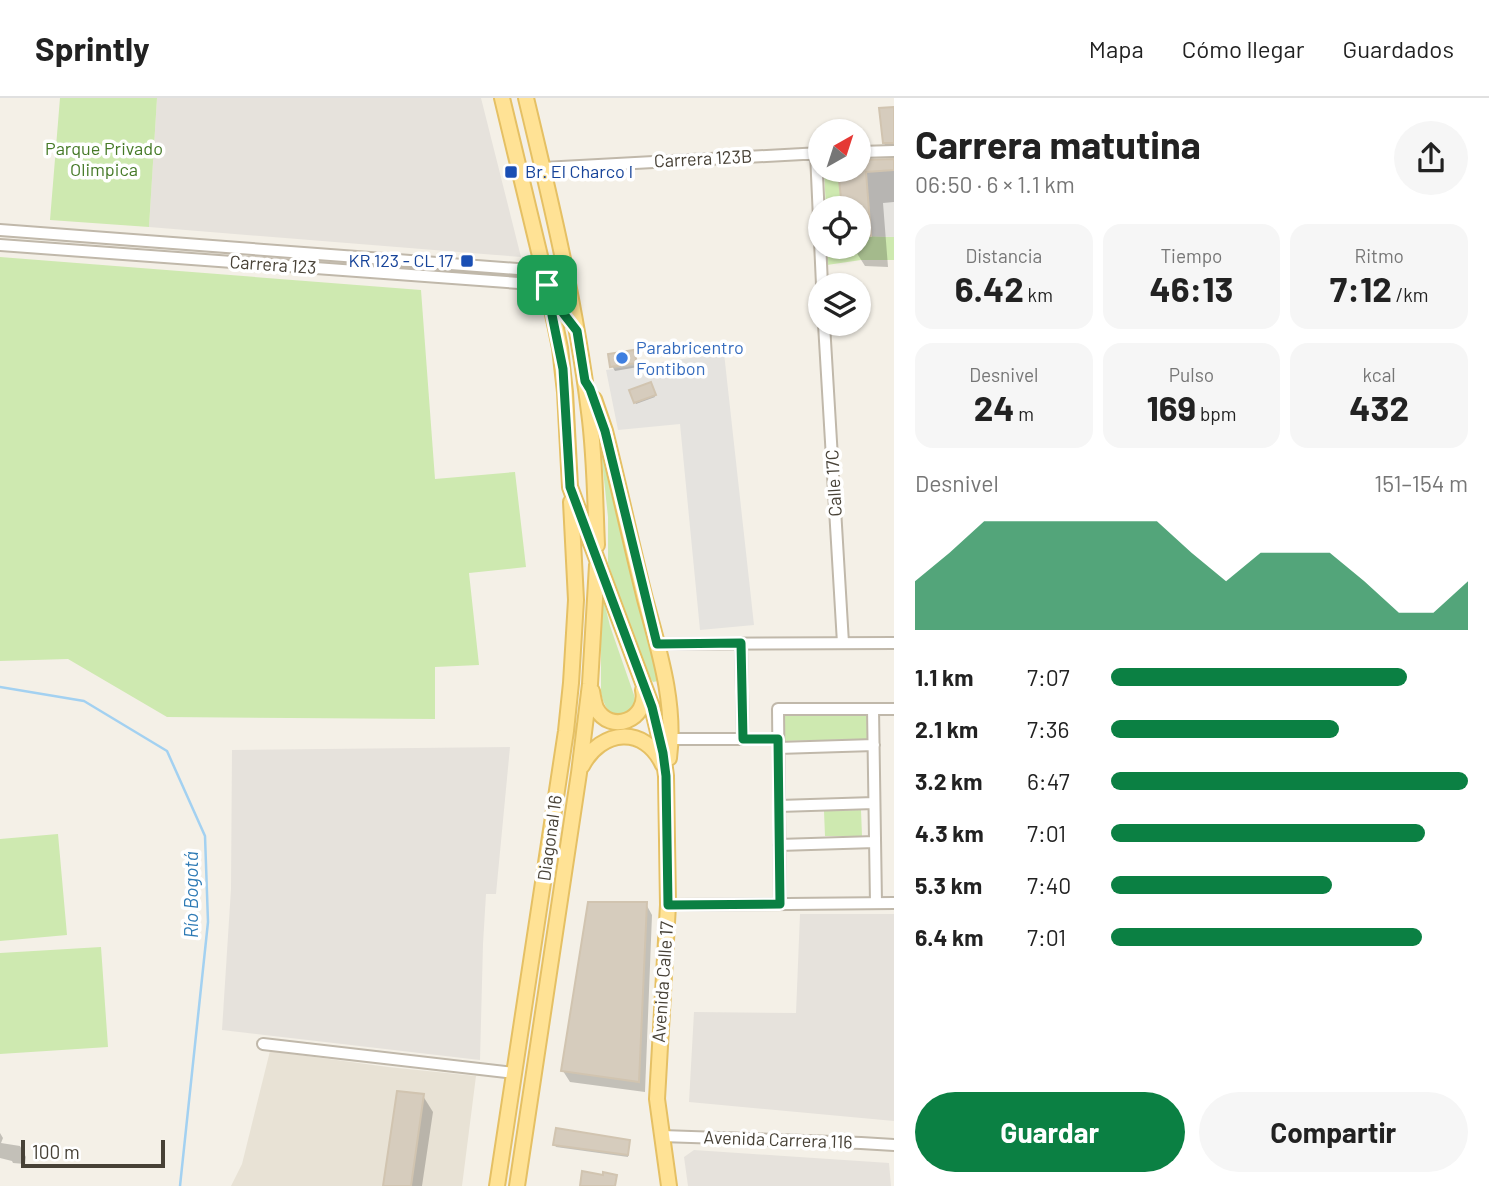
<!DOCTYPE html>
<html lang="es">
<meta charset="utf-8">
<style>
body{margin:0;font-family:Barlow,sans-serif;background:#f6f6f6;color:#222;height:100vh;display:flex;flex-direction:column;font-size:26px;white-space:nowrap}
*{box-sizing:border-box;margin:0}
p{font-size:23px;color:#767676}
.icon{flex:none;width:38px;height:38px;fill:none;stroke:currentColor;stroke-width:2;stroke-linecap:round;stroke-linejoin:round}
.map{position:relative;flex:1;overflow:hidden}
.drawer{display:flex;flex-direction:column;background:#fff;width:595px}
.drawer>*{flex:none}
.needle{width:46px;rotate:39deg}
.tools{position:absolute;left:808px;top:21px;display:grid;gap:14px}
.tools a{display:grid;place-items:center;width:63px;height:63px;border-radius:50%;background:#fff;box-shadow:0 2px 5px #0004;font-size:35px}
.scale{position:absolute;left:21px;bottom:18px;width:144px;box-sizing:border-box;padding-left:7px;border:4px solid #474136;border-top:0;font-size:19px;line-height:24px;white-space:nowrap;color:#474136;-webkit-text-stroke:5px #fff;paint-order:stroke}
.pin{position:absolute;display:grid;place-items:center;width:60px;height:60px;color:#fff;margin:-30px;border-radius:14px;box-shadow:0 4px 10px #0006}
.round{display:grid;place-items:center;flex:none;width:74px;height:74px;border-radius:37px;background:#f6f6f6}
.headline{display:flex;align-items:center;justify-content:space-between;height:119px;padding:0 21px}
h1{font-size:38px;font-weight:700;line-height:52px}
.stats{display:grid;grid-template-columns:repeat(3,1fr);gap:10px;height:119px;padding:7px 21px}
.stats div{display:grid;align-content:center;border-radius:18px;background:#f6f6f6;text-align:center}
.stats b{font-size:35px;font-weight:700}
.stats small{font-size:19px;font-weight:400}
.stats p{font-size:19px}
.chart{height:196px;padding:14px 21px}
.chart p{display:flex;justify-content:space-between}
.chart svg{width:100%;height:126px;margin-top:7px;fill:#0b8043;opacity:.7}
.cta{display:flex;gap:14px;margin-top:auto;padding:14px 21px}
.cta a{flex:1;height:80px;border-radius:42px;background:#0b8043;color:#fff;font-size:28px;font-weight:700;line-height:80px;text-align:center}
.cta a+a{background:#f6f6f6;color:#222}
ul{padding:0 21px;list-style:none;font-size:23px}
li{display:grid;grid-template-columns:112px 84px 1fr;align-items:center;height:52px}
li i{height:18px;border-radius:9px;background:#0b8043}
header{display:flex;align-items:center;gap:42px;box-sizing:border-box;height:98px;padding:0 35px;background:#fff;border-bottom:2px solid #e0e0e0}
header strong{font-size:33px}
nav{display:flex;gap:38px;margin-inline-start:auto;font-size:24px}
main{display:flex;flex:1;min-height:0}
.map>svg:first-child{display:block}
</style>
<header>
<strong>Sprintly</strong>
<nav><a>Mapa</a><a>Cómo llegar</a><a>Guardados</a></nav>
</header>
<main>
<div class="map">
<svg width="894" height="1088" viewBox="0 0 894 1088">
<rect width="100%" height="100%" fill="#f4f0e7"/>
<path fill="#e8e2d5" d="M270,953l118,16 88,9 -14,110h-231l11,-22z"/>
<path fill="#e6e2dc" d="M157,0h324l40,159 -372,-30z
M510,649l-14,147h-10l-3,50 -3,116 -258,-30 9,-141 1,-139z
M800,816h94v207l-205,-19 5,-90 102,1z
M694,1052l195,13 2,23h-203l-4,-29z"/>
<path fill="#cee9b0" d="M60,0h97l-8,129 -99,-7z
M824,72h14l4,38h-16z
M859,138l35,1v23h-33l-34,5v-18h32z
M0,159l421,33 14,189 80,-7 11,95 -57,6 10,92 -44,2v52l-268,-2 -99,-58 -68,2z
M601,353l38,139 20,86 -1,5 -5,1 -6,-9 -19,-49 -20,-61v-46z
M601,491l9,37 24,69 1,10 -2,5 -15,8c-11,-6 -14,-13 -17,-25z
M781,614l86,1 1,26 -86,2z
M861,712l1,26h-37l-1,-25z
M58,736l9,101 -67,6v-102z
M101,849l7,100 -108,7v-101z"/>
<path fill="#e5e3df" d="M894,72v67l-23,-1 -5,-64z
M724,255l30,272 -54,5 -20,-206 -62,6 -12,-60z"/>
<path fill="#0003" d="M894,11v51l-10,-17 -3,-33z
M894,63v41l-11,1 5,64 -23,-1 -12,-19h6v-39h-15l-4,-38h19v-8z
M633,254l3,4 2,11 -23,4 -3,-5z
M650,286l5,13 -19,7 -5,-13z
M646,806l6,11 -7,177 -75,-10 -7,-11z
M423,998l10,16 -11,74h-38z
M0,1035l3,5 -2,5 19,3 6,11 -1,7 -12,-1 -1,-2 -12,-3z
M629,1043l-1,16 -72,-10 -1,-2z"/>
<g fill="none" stroke-linecap="round" stroke-linejoin="round">
<path stroke="#a3d1f1" stroke-width="2.5" d="M0,589l84,14 83,50 38,85 3,86 -28,264"/>
</g>
<path fill="#d6ccbd" stroke="#d1c4b0" stroke-width="2" d="M894,9v36h-11l-4,-35z
M894,61v11l-28,2 5,64h-12v-28h-17l-4,-38h21v-10z
M634,252l3,13 -27,4 -2,-13z
M651,284l5,13 -22,8 -5,-13z
M588,804h59l-8,180 -78,-11z
M397,993l27,3 -13,92h-28z
M556,1030l74,12 -2,15 -75,-10z
M582,1073l21,4v-3l14,3 -2,11h-35z"/>
<g fill="none" stroke-linecap="round" stroke-linejoin="round">
<g stroke="#c0b8aa" stroke-width="14">
<path id="minor" d="M859,54l35,-1
M816,55l6,132
M543,70l278,-15
M0,132l543,41c25,15 11,24 20,43 3,5 9,10 12,14
M0,147l547,40
M824,226l19,319
M741,545l2,96
M657,546l237,-1
M873,611l3,194
M671,641h107
M778,650l96,-3
M779,708l95,-3
M779,747l96,-3
M780,806l-2,-195h116
M668,807l226,-2
M263,946l252,29
M662,1038l199,7 33,2"/>
</g>
<g stroke="#e5c064" stroke-width="18">
<path id="major" d="M502,0l45,187 13,63 5,44 5,95 82,220 11,46 3,23 2,129 -11,194 12,87
M526,0c25,104 50,208 63,314 6,44 6,89 8,133
M594,301l11,32c14,56 26,112 40,168 14,52 31,104 24,159
M592,593c1,6 2,12 4,17 14,27 53,12 47,-18
M582,668c19,-37 63,-41 81,-1
M497,1088l69,-455 5,-48 5,-83 -5,-98
M517,1088l62,-413 11,-89 7,-119"/>
</g>
<use href="#minor" stroke="#fff" stroke-width="10"/>
<use href="#major" stroke="#ffe295" stroke-width="14"/>
</g>
<g fill="none" stroke-linecap="round" stroke-linejoin="round">
<g stroke="#fff" stroke-width="14">
<path id="route" d="M543,173l7,5 8,9 5,28 14,18 8,50 5,8 15,42 52,213 84,-1 2,96h35l2,165 -112,1 -2,-129 -3,-23 -11,-46 -82,-220 -7,-118z"/>
</g>
<use href="#route" stroke="#0b8043" stroke-width="9"/>
</g>
<g fill="#1a4fb4" stroke="#fff" stroke-width="2.5">
<rect x="504" y="67" width="14" height="14" rx="3.5"/>
<rect x="460" y="156" width="14" height="14" rx="3.5"/>
</g>
<circle fill="#3f7fe0" stroke="#fff" stroke-width="2.5" cx="622" cy="260" r="7"/>
<g text-anchor="middle" stroke-width="7" stroke-linejoin="round" paint-order="stroke">
<g font-size="18" fill="#467a28" stroke="#fff">
<text x="104" y="57">Parque Privado<tspan x="104" dy="21">Olimpica</tspan></text>
</g>
<g font-size="18" fill="#474136" stroke="#fff">
<text transform="translate(703 61) rotate(-3)" y="6">Carrera 123B</text>
<text transform="translate(273 167) rotate(4)" y="6">Carrera 123</text>
<text transform="translate(834 385) rotate(-93)" y="6">Calle 17C</text>
<text transform="translate(550 740) rotate(-82)" y="6">Diagonal 16</text>
<text transform="translate(663 884) rotate(-86)" y="6">Avenida Calle 17</text>
<text transform="translate(778 1042) rotate(2)" y="6">Avenida Carrera 116</text>
</g>
<g font-size="18" fill="#164399" stroke="#fff" text-anchor="start">
<text x="525" y="80">Br. El Charco I</text>
<text x="453" y="169" text-anchor="end">KR 123 - CL 17</text>
</g>
<g font-size="18" fill="#366cbe" stroke="#fff" text-anchor="start">
<text x="636" y="256">Parabricentro<tspan x="636" dy="21">Fontibon</tspan></text>
</g>
<g font-size="19" font-style="italic" fill="#2d7ab5" stroke="#fff">
<text transform="translate(191 797) rotate(-90)" y="7">Río Bogotá</text>
</g>
</g>
</svg>
<div class="tools">
<a><svg class="needle" viewBox="-14 -14 28 28"><path d="M0-13l5 13h-10z" fill="#e53935"/><path d="M0 13l5-13h-10z" fill="#767676"/></svg></a>
<a><svg class="icon" aria-label="locate" viewBox="0 0 24 24"><circle cx="12" cy="12" r="6"/><path d="M12 2v4M12 18v4M2 12h4M18 12h4"/></svg></a>
<a><svg class="icon" aria-label="layers" viewBox="0 0 24 24"><path d="M12 4l9 5-9 5-9-5zM3 14l9 5 9-5"/></svg></a>
</div>
<div class="scale">100 m</div>
<div class="pin" style="left:547px;top:187px;background:#1e9e55"><svg class="icon" aria-label="arrive" viewBox="0 0 24 24"><path d="M6 21V4h12l-3 4 3 4H6"/></svg></div>
</div>
<section class="drawer">
<div class="headline"><div><h1>Carrera matutina</h1><p>06:50 · 6 × 1.1 km</p></div><a class="round"><svg class="icon" aria-label="share" viewBox="0 0 24 24"><path d="M12 15V3M7 8l5-5 5 5M5 13v7h14v-7"/></svg></a></div>
<div class="stats">
<div><p>Distancia</p><b>6.42<small> km</small></b></div>
<div><p>Tiempo</p><b>46:13</b></div>
<div><p>Ritmo</p><b>7:12<small> /km</small></b></div>
</div>
<div class="stats">
<div><p>Desnivel</p><b>24<small> m</small></b></div>
<div><p>Pulso</p><b>169<small> bpm</small></b></div>
<div><p>kcal</p><b>432</b></div>
</div>
<div class="chart"><p><span>Desnivel</span>151–154 m</p>
<svg viewBox="0 0 160 44" preserveAspectRatio="none"><path d="M0 44V27L10 17L20 6L30 6L40 6L50 6L60 6L70 6L80 17L90 27L100 17L110 17L120 17L130 27L140 38L150 38L160 27V44z"/></svg>
</div>
<ul>
<li><b>1.1 km</b>7:07<i style="width:83%"></i></li>
<li><b>2.1 km</b>7:36<i style="width:64%"></i></li>
<li><b>3.2 km</b>6:47<i style="width:100%"></i></li>
<li><b>4.3 km</b>7:01<i style="width:88%"></i></li>
<li><b>5.3 km</b>7:40<i style="width:62%"></i></li>
<li><b>6.4 km</b>7:01<i style="width:87%"></i></li>
</ul>
<div class="cta"><a>Guardar</a><a>Compartir</a></div>
</section>
</main>
